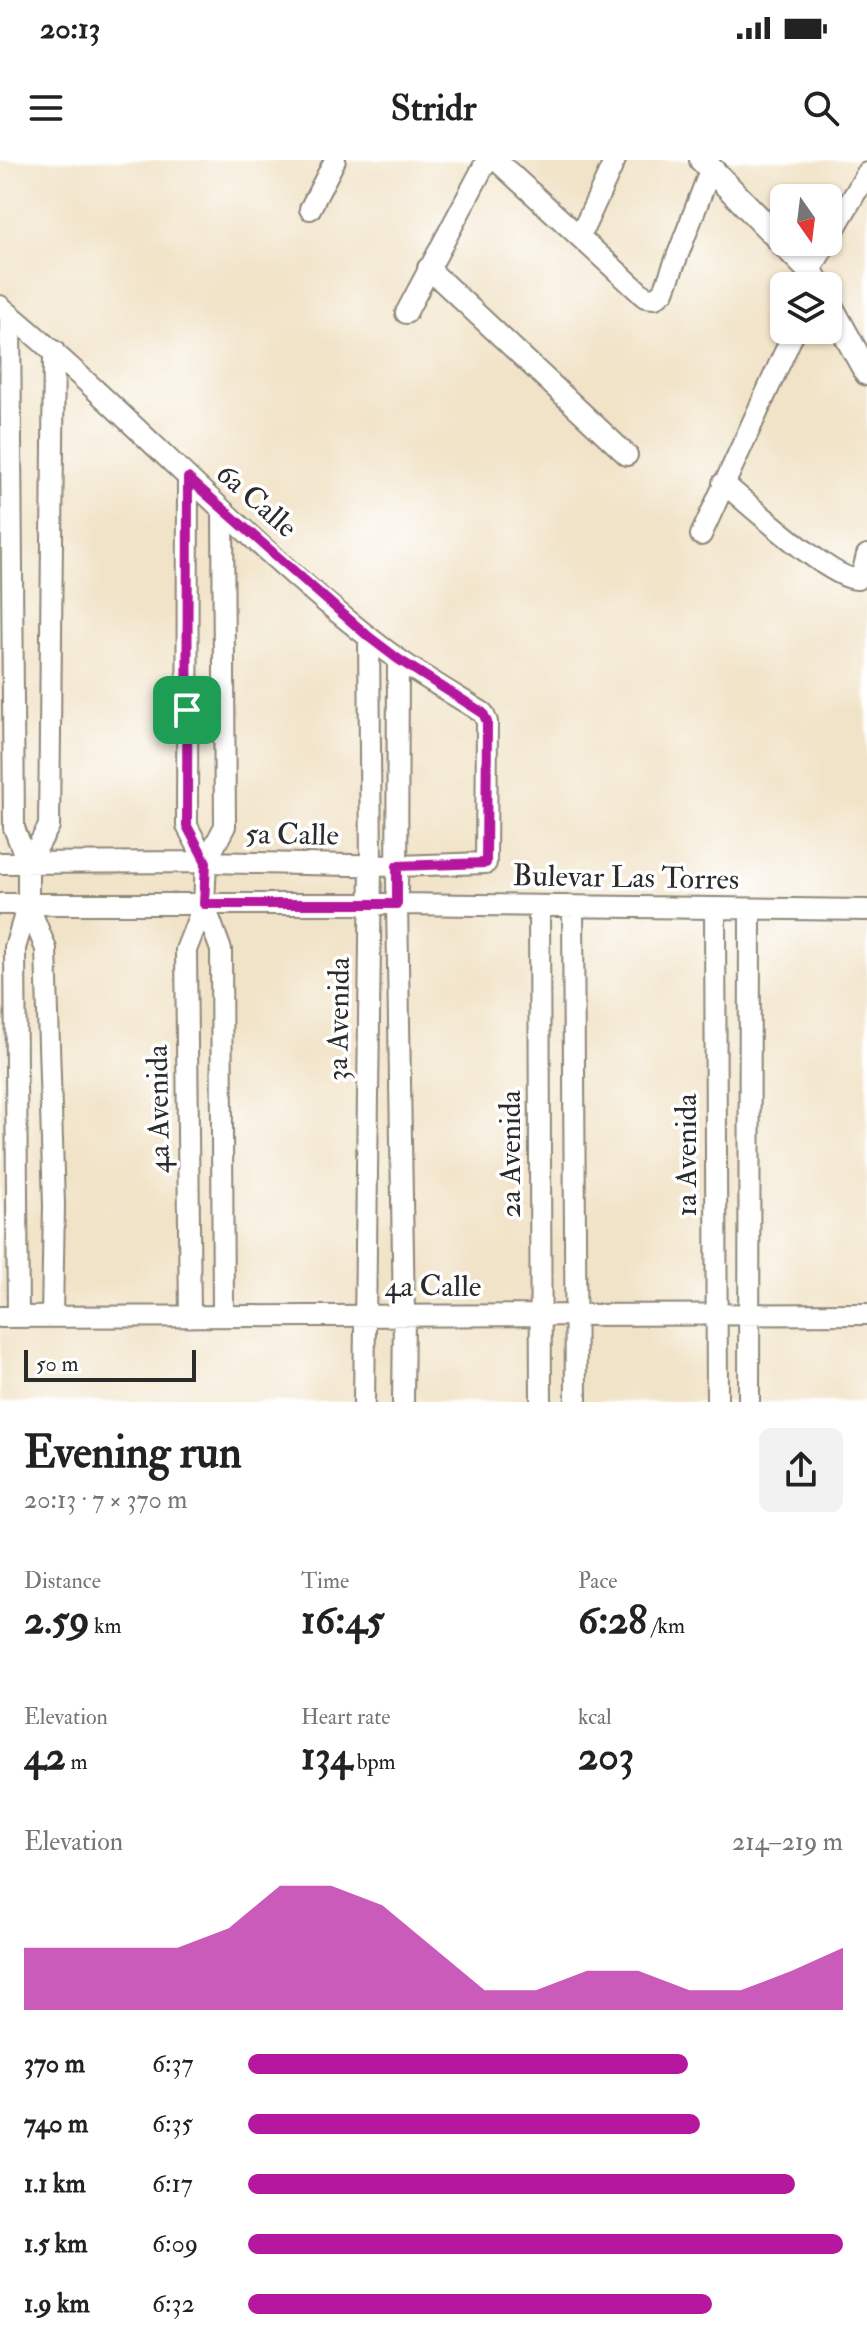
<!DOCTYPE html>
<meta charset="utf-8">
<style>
body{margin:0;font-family:"IM FELL Double Pica",serif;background:#f2f2f2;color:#222;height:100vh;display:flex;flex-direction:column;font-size:30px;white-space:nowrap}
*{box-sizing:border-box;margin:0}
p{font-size:26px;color:#767676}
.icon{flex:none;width:44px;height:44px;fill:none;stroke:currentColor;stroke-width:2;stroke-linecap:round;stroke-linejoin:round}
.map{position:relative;height:1242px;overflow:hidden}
.details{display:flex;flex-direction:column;background:#fff;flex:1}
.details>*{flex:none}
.needle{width:52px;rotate:166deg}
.controls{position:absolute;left:770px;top:24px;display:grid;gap:16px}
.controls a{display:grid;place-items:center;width:72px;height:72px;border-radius:12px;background:#fff;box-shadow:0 2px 6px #0004;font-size:40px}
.scale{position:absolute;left:24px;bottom:20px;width:172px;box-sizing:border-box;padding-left:8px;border:4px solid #2b2b2b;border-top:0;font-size:22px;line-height:28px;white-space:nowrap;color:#2b2b2b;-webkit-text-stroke:6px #fff;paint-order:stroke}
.pin{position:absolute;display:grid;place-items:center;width:68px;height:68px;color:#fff;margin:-34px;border-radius:16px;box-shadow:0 4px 12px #0006}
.round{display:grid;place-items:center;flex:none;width:84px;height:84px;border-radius:12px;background:#f2f2f2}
.summary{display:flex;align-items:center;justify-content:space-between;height:136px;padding:0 24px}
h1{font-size:44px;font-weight:800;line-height:60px}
.metrics{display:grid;grid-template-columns:repeat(3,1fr);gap:12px;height:136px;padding:8px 24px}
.metrics div{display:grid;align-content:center}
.metrics b{font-size:40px;font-weight:800}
.metrics small{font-size:22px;font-weight:400}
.metrics p{font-size:22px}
.chart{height:224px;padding:16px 24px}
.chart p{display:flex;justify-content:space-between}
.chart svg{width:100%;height:144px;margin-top:8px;fill:#b5179e;opacity:.7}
ul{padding:0 24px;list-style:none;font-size:26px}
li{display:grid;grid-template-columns:128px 96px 1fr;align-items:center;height:60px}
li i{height:20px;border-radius:10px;background:#b5179e}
.status{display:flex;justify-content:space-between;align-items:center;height:56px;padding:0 40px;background:#fff;direction:ltr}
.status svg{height:22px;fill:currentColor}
header{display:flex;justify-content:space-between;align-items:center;height:104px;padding:0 24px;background:#fff;font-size:36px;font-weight:800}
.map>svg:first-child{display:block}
</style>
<div class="status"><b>20:13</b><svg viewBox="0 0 49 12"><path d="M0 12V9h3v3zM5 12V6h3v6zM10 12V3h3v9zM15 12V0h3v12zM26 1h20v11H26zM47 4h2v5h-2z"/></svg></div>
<header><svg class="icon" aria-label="menu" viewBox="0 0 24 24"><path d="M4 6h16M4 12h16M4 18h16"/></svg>Stridr<svg class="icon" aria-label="search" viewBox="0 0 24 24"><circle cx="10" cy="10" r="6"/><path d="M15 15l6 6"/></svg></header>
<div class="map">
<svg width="867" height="1242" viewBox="0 0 867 1242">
<rect width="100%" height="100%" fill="#fff"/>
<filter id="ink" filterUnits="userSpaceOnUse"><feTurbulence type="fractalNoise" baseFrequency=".0125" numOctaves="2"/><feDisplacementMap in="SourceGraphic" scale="16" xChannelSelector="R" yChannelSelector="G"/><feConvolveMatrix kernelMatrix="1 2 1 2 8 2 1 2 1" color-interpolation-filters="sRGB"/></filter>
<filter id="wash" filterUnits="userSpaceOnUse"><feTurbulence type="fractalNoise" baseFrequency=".006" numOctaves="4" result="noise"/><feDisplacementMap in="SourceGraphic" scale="32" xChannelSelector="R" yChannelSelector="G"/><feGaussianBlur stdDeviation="1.8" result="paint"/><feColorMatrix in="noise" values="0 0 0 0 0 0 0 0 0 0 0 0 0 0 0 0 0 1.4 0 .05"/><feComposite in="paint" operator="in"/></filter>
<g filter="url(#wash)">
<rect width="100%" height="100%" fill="#f1e3c7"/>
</g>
<g filter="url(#ink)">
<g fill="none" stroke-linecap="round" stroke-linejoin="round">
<g stroke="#8e8779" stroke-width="24">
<path id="minor" d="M496,0l149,137 10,1 9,-7 47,-123
M310,49l25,-49
M580,76l35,-76
M828,80l39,-67
M428,108l199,187
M810,111l17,-29
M0,146c128,106 240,231 371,333 35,28 74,50 112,74l4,9 -1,141 -89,3 -191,-4 -206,1
M406,153l81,-153
M10,155l4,513 14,36v40l-13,44 3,368
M188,318l-1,348 19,36
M723,323c25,20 108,97 134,96l6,-8 4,-16
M701,375l94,-205
M398,499l-1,245 7,412 -1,86
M28,704l21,-38 5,-475
M0,744h397l470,6
M28,744l18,45 8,256 -2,112
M204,744l17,46 2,366
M539,746l2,496
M573,747l3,495
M715,748l2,494
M0,1157l867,-3
M190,1157l-4,-367 18,-46 2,-42 19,-36 -2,-315
M364,1242l7,-537 -2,-228
M749,1242l1,-493"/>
</g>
<g stroke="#8e8779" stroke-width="28">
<path id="tertiary" d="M702,0l108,111 9,15
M828,142l39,71"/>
</g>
<use href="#minor" stroke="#fff" stroke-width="20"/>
<use href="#tertiary" stroke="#fff" stroke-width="24"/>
</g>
</g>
<g fill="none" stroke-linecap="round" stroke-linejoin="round" filter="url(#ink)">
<g stroke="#fff" stroke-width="16">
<path id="route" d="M188,318l181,159 29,22 85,54 4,9 -1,141 -89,3v38h-193l2,-42 -19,-36z"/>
</g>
<use href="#route" stroke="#b5179e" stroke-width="10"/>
</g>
<g text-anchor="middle" stroke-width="7" stroke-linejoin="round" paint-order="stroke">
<g font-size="30" fill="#2b2b2b" stroke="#fff">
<text transform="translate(257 340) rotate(41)" y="10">6a Calle</text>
<text transform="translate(292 674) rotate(1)" y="10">5a Calle</text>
<text transform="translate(626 717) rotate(1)" y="10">Bulevar Las Torres</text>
<text transform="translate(338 859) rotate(-89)" y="10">3a Avenida</text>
<text transform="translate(158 949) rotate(-91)" y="10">4a Avenida</text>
<text transform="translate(510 994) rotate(-90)" y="10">2a Avenida</text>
<text transform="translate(686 995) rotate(-90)" y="10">1a Avenida</text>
<text x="433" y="1136">4a Calle</text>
</g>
</g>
</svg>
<div class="controls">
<a><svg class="needle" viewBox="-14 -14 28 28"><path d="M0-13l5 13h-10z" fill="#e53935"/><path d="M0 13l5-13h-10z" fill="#767676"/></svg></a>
<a><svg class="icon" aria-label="layers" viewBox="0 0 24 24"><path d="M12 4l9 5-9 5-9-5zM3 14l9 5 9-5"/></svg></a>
</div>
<div class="scale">50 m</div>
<div class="pin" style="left:187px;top:550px;background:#1e9e55"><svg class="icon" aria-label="arrive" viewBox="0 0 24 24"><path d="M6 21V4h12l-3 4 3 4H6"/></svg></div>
</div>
<section class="details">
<div class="summary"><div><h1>Evening run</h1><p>20:13 · 7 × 370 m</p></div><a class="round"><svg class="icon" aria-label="share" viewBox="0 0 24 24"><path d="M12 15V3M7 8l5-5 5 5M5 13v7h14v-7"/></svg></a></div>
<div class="metrics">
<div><p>Distance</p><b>2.59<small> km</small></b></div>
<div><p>Time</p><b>16:45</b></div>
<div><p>Pace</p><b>6:28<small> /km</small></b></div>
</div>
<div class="metrics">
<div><p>Elevation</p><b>42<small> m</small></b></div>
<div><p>Heart rate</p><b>134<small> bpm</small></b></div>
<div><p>kcal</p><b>203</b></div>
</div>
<div class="chart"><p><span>Elevation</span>214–219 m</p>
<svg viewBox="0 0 160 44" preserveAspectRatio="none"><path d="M0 44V25L10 25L20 25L30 25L40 19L50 6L60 6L70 12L80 25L90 38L100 38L110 32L120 32L130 38L140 38L150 32L160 25V44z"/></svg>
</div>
<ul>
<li><b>370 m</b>6:37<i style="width:74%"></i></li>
<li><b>740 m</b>6:35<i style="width:76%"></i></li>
<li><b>1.1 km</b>6:17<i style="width:92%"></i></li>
<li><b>1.5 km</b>6:09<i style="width:100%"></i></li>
<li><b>1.9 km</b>6:32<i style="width:78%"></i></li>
</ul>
</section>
